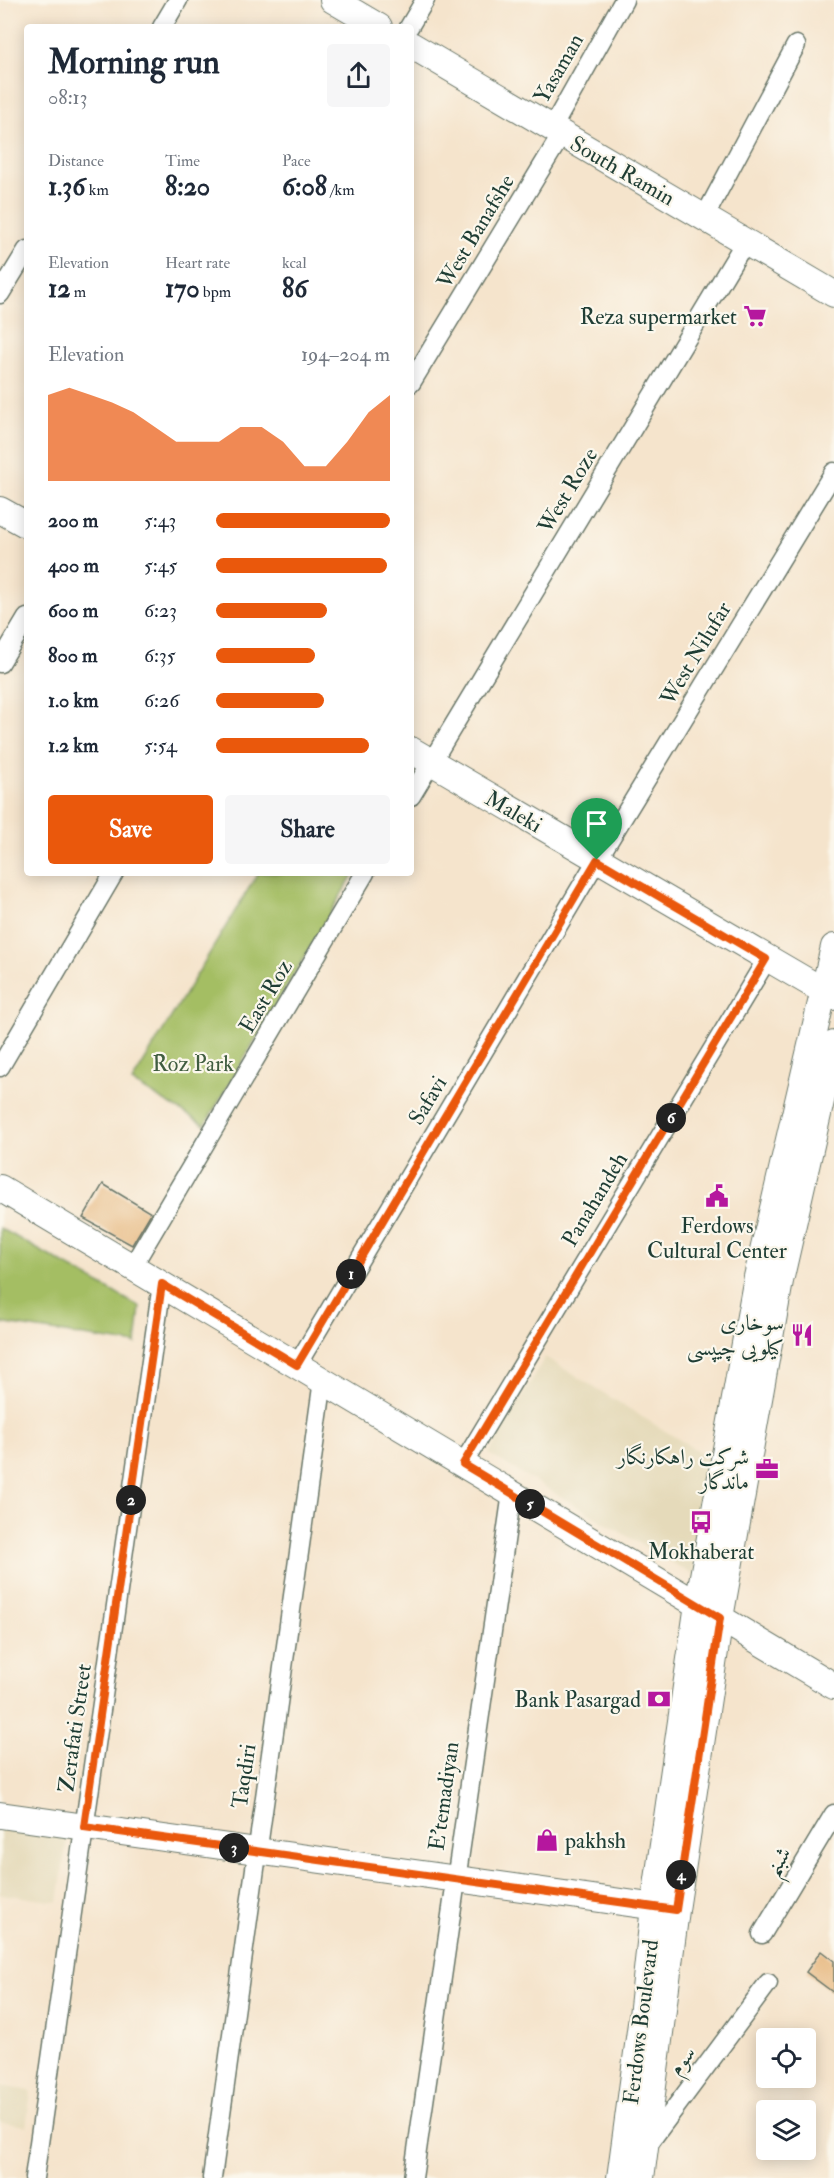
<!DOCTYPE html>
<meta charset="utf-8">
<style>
body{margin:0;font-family:"IM FELL Double Pica",Amiri,serif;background:#f6f6f7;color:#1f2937;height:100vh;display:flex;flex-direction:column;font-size:22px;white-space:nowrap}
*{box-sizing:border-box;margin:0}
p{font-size:20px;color:#747a83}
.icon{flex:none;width:33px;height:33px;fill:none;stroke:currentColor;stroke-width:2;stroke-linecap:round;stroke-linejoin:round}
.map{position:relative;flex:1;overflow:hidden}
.side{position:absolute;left:24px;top:24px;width:390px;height:852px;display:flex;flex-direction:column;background:#fff;border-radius:6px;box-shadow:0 3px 15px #0003}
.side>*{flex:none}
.tools{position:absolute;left:756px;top:2028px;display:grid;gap:12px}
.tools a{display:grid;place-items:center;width:60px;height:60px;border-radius:6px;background:#fff;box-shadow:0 3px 15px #0003;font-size:30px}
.pin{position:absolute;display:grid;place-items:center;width:51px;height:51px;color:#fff;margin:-62px -26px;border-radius:50% 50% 50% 0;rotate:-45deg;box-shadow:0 0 6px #0007}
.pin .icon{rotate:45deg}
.km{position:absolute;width:30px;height:30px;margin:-15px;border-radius:50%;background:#222;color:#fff;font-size:16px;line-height:30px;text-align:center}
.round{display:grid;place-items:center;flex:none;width:63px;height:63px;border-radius:6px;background:#f6f6f7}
.summary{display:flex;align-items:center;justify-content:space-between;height:102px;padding:0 24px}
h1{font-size:33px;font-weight:800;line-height:45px}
.stats{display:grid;grid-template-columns:repeat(3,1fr);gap:9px;height:102px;padding:6px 24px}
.stats div{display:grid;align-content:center}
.stats b{font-size:26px;font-weight:800}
.stats small{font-size:16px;font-weight:400}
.stats p{font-size:16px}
.chart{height:168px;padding:12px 24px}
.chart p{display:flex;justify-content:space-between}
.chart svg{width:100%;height:108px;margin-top:6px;fill:#ea580c;opacity:.7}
.action{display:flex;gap:12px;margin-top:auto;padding:12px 24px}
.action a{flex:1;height:69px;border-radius:6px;background:#ea580c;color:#fff;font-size:24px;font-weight:800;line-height:69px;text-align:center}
.action a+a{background:#f6f6f7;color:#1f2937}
ul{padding:0 24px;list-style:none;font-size:20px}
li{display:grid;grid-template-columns:96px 72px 1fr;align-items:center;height:45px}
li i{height:15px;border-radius:8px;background:#ea580c}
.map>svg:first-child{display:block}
</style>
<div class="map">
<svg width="834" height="2178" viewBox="0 0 834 2178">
<rect width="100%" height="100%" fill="#fbf7ec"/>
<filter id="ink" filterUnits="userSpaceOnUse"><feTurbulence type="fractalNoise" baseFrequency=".0167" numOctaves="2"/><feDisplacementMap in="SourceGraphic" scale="12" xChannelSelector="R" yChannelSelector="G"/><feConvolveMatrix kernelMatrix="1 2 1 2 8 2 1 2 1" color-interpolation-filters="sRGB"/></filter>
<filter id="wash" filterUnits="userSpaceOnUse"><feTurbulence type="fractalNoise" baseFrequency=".008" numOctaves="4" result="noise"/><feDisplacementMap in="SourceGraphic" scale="24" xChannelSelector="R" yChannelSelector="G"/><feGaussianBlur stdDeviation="1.35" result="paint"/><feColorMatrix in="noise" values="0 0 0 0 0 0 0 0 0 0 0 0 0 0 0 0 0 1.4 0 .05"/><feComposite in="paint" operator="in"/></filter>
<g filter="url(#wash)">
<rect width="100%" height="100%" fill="#f5e4cc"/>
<path fill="#e5daba" d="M545,1357l164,101 -16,117 -204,-121z
M0,1828l67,10 -9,64 -58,-8z
M0,2086l31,5 -5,35 -26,-4z"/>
<path fill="#a4be64" stroke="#627e4c" stroke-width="1.5" d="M258,873h96l-149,252 -73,-43z
M0,1228l140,79 -4,37 -136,-21z"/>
<g id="blocks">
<path fill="#e7ba83" d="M103,1184l48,29 -19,32 -49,-27z
M821,1951l13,10v32l-28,-21z"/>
</g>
</g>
<g filter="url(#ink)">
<use href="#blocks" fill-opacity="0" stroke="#6a7769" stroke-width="1.5"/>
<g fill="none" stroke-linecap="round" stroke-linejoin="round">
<g stroke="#6a7769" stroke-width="21">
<path id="street" d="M162,27l16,-27
M409,27l16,-27
M552,128l72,-128
M704,218l92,-173
M0,294l27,-44
M411,383l151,-249
M0,663l27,-45
M411,796l334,-554
M0,1067l114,-194
M132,1267l233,-394
M297,1365l300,-505 237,-388
M463,1464l304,-505
M762,1934l72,-120
M646,2147l122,-164
M34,2178l128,-894
M212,2178l111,-798
M413,2178l99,-685"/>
</g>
<g stroke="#6a7769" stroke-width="28">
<path id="secondary" d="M333,0l46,27
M411,45l423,249
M0,510l27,15
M411,750l423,247
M0,1188l834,498
M0,1815l671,94
M620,2178l22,-162 12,-109 44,-303 59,-327 77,-330
M641,2178l35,-268 44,-292 60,-337 54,-237"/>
</g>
<use href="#street" stroke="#fff" stroke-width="18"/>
<use href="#secondary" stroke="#fff" stroke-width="26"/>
</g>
</g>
<g fill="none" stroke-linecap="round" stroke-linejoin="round" filter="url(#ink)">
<g stroke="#fff" stroke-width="12">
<path id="route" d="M597,860l169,99 -303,505 257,154 -44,292 -592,-83 78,-543 135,81z"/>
</g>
<use href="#route" stroke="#ea580c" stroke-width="8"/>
</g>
<defs>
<g id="supermarket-bare" transform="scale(1.8)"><path d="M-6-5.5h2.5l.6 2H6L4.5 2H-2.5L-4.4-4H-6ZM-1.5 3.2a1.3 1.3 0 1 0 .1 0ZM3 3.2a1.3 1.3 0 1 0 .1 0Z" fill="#b5179e" stroke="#fbf7ec" stroke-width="2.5" paint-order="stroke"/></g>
<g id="civic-bare" transform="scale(1.8)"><path d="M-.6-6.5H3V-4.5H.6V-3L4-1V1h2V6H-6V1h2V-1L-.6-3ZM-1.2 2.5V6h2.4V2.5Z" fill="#b5179e" stroke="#fbf7ec" stroke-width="2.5" paint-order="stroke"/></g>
<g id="restaurant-bare" transform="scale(1.8)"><path d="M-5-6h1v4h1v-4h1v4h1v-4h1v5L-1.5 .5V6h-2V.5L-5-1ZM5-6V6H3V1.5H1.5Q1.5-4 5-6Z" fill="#b5179e" stroke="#fbf7ec" stroke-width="2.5" paint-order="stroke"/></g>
<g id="office-bare" transform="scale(1.8)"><path d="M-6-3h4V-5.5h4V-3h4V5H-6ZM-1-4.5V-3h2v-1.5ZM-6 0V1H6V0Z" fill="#b5179e" stroke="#fbf7ec" stroke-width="2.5" paint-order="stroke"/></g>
<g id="bus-bare" transform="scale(1.8)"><path d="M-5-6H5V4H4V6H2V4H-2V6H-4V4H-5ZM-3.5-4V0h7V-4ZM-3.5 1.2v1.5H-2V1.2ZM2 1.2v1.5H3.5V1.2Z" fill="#b5179e" stroke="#fbf7ec" stroke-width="2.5" paint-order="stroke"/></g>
<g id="bank-bare" transform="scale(1.8)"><path d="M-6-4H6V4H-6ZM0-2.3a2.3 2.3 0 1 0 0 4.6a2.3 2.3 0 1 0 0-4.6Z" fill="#b5179e" stroke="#fbf7ec" stroke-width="2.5" paint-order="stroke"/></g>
<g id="shop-bare" transform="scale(1.8)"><path d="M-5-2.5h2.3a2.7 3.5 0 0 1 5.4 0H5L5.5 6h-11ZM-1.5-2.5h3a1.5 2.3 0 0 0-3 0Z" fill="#b5179e" stroke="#fbf7ec" stroke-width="2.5" paint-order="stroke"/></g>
</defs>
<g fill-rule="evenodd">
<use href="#supermarket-bare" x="755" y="316"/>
<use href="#civic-bare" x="717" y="1196"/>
<use href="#restaurant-bare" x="802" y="1335"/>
<use href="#office-bare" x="767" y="1469"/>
<use href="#bus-bare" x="701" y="1522"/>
<use href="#bank-bare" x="659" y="1699"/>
<use href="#shop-bare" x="547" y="1840"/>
</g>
<g text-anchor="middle" stroke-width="4.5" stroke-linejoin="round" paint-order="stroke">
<g font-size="22" fill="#1f3d34" stroke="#fbf7ec">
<text transform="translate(558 68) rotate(-60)" y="8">Yasaman</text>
<text transform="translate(623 170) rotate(30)" y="8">South Ramin</text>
<text transform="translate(475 231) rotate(-59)" y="8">West Banafshe</text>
<text transform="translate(567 490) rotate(-59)" y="8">West Roze</text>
<text transform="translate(695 653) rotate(-59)" y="8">West Nilufar</text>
<text transform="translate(514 811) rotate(30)" y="8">Maleki</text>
<text transform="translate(265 996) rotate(-59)" y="8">East Roz</text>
<text transform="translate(427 1100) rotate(-59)" y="8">Safavi</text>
<text transform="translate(594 1199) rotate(-59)" y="8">Panahandeh</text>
<text transform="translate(74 1728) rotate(-82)" y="8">Zerafati Street</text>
<text transform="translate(243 1776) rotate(-82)" y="8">Taqdiri</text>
<text transform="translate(443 1796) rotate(-82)" y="8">E'temadiyan</text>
<text transform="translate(777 1861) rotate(-59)" y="8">شبنم</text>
<text transform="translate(640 2022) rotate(-83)" y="8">Ferdows Boulevard</text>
<text transform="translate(681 2060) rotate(-53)" y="8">سوم</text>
</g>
<g font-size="22" fill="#1f3d34" stroke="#fbf7ec" text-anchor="end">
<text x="737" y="324">Reza supermarket</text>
<text x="717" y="1233" text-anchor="middle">Ferdows<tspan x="717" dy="25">Cultural Center</tspan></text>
<text x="784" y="1330">سوخاری<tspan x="784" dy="25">كيلويی چيپسی</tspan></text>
<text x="749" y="1464">شرکت راهکارنگار<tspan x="749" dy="25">ماندگار</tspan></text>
<text x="701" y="1559" text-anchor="middle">Mokhaberat</text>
<text x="641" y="1707">Bank Pasargad</text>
<text x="565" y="1848" text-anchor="start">pakhsh</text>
</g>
<g font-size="22" fill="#405d40" stroke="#fbf7ec">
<text x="193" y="1071">Roz Park</text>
</g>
</g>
</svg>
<div class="tools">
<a><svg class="icon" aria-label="locate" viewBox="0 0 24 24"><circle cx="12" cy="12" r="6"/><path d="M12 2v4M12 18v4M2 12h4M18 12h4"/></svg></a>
<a><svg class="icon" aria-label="layers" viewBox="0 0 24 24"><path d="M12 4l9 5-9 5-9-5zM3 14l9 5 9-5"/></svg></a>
</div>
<div class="pin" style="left:597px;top:860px;background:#1e9e55"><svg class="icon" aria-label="arrive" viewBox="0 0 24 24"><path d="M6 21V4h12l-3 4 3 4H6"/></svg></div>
<b class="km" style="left:351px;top:1274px">1</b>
<b class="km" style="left:131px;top:1500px">2</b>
<b class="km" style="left:234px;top:1848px">3</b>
<b class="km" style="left:681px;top:1875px">4</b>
<b class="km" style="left:530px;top:1504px">5</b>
<b class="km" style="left:671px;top:1118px">6</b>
<section class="side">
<div class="summary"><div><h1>Morning run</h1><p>08:13</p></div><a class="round"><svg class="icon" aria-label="share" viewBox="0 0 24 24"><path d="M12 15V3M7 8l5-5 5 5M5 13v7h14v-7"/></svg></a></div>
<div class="stats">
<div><p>Distance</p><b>1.36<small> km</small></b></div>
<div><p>Time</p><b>8:20</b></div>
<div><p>Pace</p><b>6:08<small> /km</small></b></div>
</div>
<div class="stats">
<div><p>Elevation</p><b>12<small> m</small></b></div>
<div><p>Heart rate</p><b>170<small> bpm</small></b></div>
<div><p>kcal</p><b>86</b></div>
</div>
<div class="chart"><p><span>Elevation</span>194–204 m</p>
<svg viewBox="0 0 160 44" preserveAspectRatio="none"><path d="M0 44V9L10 6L20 9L30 12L40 16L50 22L60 28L70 28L80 28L90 22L100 22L110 28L120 38L130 38L140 28L150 16L160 9V44z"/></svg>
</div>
<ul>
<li><b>200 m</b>5:43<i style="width:100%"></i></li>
<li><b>400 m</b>5:45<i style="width:98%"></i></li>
<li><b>600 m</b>6:23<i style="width:64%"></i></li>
<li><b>800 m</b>6:35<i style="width:57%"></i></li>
<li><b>1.0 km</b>6:26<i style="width:62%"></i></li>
<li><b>1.2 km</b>5:54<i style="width:88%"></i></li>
</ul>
<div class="action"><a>Save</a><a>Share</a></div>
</section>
</div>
